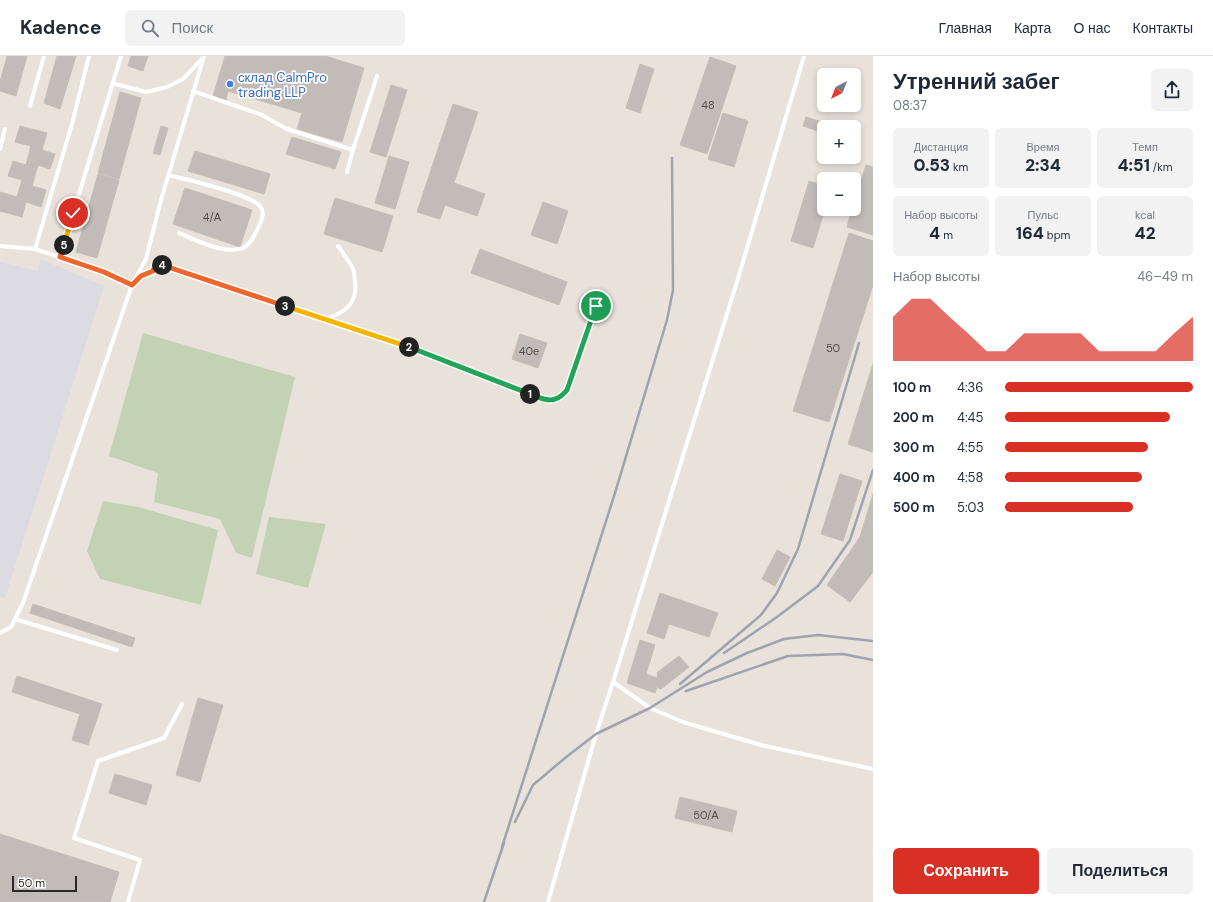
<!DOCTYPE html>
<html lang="ru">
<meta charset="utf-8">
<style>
body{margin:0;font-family:"DM Sans",sans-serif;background:#f2f2f3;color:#1f2937;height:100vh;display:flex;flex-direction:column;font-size:15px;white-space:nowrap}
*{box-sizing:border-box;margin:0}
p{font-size:13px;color:#747a83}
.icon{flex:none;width:22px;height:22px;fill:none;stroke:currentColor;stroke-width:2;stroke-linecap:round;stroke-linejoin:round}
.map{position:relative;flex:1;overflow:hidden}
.sheet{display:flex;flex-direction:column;background:#fff;width:340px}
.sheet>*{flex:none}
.needle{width:26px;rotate:222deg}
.buttons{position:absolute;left:817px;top:12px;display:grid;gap:8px}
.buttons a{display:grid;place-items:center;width:44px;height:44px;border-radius:6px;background:#fff;box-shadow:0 2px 6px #0003;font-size:20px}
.scale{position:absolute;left:12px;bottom:10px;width:65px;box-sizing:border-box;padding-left:4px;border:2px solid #282828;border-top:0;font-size:11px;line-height:14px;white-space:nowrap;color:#282828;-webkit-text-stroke:3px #fff;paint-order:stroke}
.pin{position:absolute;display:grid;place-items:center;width:34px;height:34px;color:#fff;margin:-17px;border:2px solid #fff;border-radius:50%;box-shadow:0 1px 4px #0007}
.km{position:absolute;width:20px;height:20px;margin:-10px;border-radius:50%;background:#222;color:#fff;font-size:11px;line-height:20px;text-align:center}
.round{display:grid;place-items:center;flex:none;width:42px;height:42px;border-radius:6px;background:#f2f2f3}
.overview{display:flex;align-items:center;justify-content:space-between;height:68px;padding:0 20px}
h1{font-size:22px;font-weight:800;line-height:30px}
.stats{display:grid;grid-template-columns:repeat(3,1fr);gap:6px;height:68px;padding:4px 20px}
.stats div{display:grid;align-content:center;border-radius:6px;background:#f2f2f3;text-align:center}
.stats b{font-size:17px;font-weight:800}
.stats small{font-size:11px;font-weight:400}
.stats p{font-size:11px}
.chart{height:112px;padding:8px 20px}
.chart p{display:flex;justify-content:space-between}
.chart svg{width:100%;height:72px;margin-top:4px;fill:#d93025;opacity:.7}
.cta{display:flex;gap:8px;margin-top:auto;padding:8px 20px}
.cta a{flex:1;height:46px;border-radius:6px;background:#d93025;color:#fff;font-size:16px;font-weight:800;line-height:46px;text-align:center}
.cta a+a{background:#f2f2f3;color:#1f2937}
ul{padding:0 20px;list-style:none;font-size:13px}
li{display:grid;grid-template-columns:64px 48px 1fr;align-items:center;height:30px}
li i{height:10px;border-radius:5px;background:#d93025}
header{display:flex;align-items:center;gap:24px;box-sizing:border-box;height:56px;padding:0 20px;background:#fff;border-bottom:1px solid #e0e1e3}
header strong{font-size:19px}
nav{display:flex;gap:22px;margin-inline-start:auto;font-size:14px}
.search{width:280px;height:36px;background:#f2f2f3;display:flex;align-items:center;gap:10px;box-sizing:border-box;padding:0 14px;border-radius:6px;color:#747a83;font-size:15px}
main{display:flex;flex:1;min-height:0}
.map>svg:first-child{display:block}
</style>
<header>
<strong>Kadence</strong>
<div class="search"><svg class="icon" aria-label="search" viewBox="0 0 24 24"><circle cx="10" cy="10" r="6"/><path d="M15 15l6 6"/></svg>Поиск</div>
<nav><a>Главная</a><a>Карта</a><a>О нас</a><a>Контакты</a></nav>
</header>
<main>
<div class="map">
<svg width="873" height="846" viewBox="0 0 873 846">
<rect width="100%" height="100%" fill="#e9e2db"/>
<path fill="#dddbe2" d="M41,203l63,27 -99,312 -5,-2v-334l37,9z"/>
<path fill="#c3d1b4" d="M143,277l152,44 -43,181 -16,-5 -16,-34 -66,-17 4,-29 -49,-17z
M103,445l35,6 80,23 -17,75 -101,-26 -13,-28z
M269,461l57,7 -18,64 -52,-14z"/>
<path fill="#c1bcb8" stroke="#c4beb5" d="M7,0h20l-11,40 -16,-5v-9z
M57,0h19l-16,53 -16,-6z
M131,0h17l-5,15 -15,-5z
M225,0h100l39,12 -22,74 -45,-13 5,-16 -74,-22 -2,9 -13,-4z
M710,1l26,9 -29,88 -27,-9z
M640,8l14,5 -14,44 -14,-5z
M391,29l16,5 -21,67 -16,-5z
M120,36l21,6 -22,81 -21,-6z
M453,48l25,8 -24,71 31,11 -8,22 -32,-11 -5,14 -23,-7z
M723,57l25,8 -14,46 -26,-8z
M806,61l23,7 1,-3 7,3 -1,3h-12v6l-21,-7z
M20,70l27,7 -5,17 13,4 -5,15 -12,-4 -6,21 14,4 -5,17 -15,-5 -4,15 -22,-6v-19l17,5 5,-17 -14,-4 5,-15 13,4 5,-19 -16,-4z
M161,70l7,2 -8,27 -7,-2z
M292,81l49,15 -6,17 -49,-15z
M195,95l75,23 -6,20 -76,-23z
M389,100l20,6 -14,47 -20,-6z
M866,109l7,2v68l-26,-8 5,-18h2v-6z
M98,118l21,6 -22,78 -21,-6z
M809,125l15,5 1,23 -12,39 -22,-7z
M185,132l67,22 -12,37 -67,-23z
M335,142l58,18 -11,36 -58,-18z
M543,146l25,9 -11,33 -26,-9z
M849,177l24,8v44l-44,137 -36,-11z
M480,193l87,33 -8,23 -88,-32z
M520,278l27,9 -9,25 -26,-9z
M873,308v84l-1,4 -24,-8z
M840,418l22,7 -19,60 -22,-7z
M873,438v78l-23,30 -23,-17 33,-48z
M777,494l13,7 -15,29 -13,-7z
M660,537l58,20 -9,24 -40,-13 -5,15 -17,-6z
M33,548l102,34 -3,9 -102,-34z
M640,584l15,5 -9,29 11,4 1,-6 21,-16 10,11 -28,22 -4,-2 -2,6 -28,-10z
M17,620l85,28 -14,41 -16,-5 8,-26 -68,-22z
M198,642l25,7 -23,77 -24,-7z
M115,718l37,11 -6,20 -37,-12z
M680,741l57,14 -5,21 -57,-14z
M0,778l119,38 -9,30h-110z"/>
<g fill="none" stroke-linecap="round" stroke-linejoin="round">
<path stroke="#fff" stroke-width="4" d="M804,0l-64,216 -127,410 37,26 33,14 78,23 112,24
M112,27l34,9 21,-5 16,-8 19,-20
M193,35l69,24 25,14 66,21 24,-74
M30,50l14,-50
M0,93l5,-20
M347,116l6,-22
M168,119c18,4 81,19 92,31 5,6 2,13 -1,20 -3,7 -9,19 -16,22 -18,7 -48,-8 -64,-15
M0,190l35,3 69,23 28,13
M35,193l37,-125 17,-68
M60,201l61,-201
M135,226l6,-5 12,-6 3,-8 248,82 140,55c10,1 17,-2 23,-10l29,-84
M326,263c19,-7 32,-15 29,-38 -1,-3 0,-8 -2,-12 -4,-8 -10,-16 -15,-23
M15,563l102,31
M0,577l11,-6 12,-24 109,-318 14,-26 15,-59 43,-144
M128,846l12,-42 -66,-22 24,-77 66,-23 18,-34
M548,846l48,-168 17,-52"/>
<path stroke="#9fa2b0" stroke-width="2.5" d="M724,597l53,-36 41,-31 32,-46 23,-70
M680,628l81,-69 16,-22 21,-44 61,-206
M686,635l102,-35 55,-2 30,6
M515,766l18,-37 32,-27 31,-24 54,-26 57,-36 40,-19 37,-14 34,-4 55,6
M502,791l113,-354 52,-173 6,-30 -1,-132
M484,846l20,-59"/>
</g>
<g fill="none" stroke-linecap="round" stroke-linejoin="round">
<g stroke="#fff" stroke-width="8">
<path id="split-1" d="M530,338c15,6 25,11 37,-4l29,-84"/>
</g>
<g stroke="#fff" stroke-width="8">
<path id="split-2" d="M409,291l121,47"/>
</g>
<g stroke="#fff" stroke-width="8">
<path id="split-3" d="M285,250l124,41"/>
</g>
<g stroke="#fff" stroke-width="8">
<path id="split-4" d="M162,209l123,41"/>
</g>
<g stroke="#fff" stroke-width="8">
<path id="split-5" d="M64,189l-4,12 44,15 28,13 9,-9 12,-5 3,-8 6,2"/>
</g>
<g stroke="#fff" stroke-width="8">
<path id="split-6" d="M64,189l9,-32"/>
</g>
<use href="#split-1" stroke="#22a559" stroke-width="5"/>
<use href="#split-2" stroke="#22a559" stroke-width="5"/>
<use href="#split-3" stroke="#f5b400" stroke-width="5"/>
<use href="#split-4" stroke="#f0652b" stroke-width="5"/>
<use href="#split-5" stroke="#f0652b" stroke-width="5"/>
<use href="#split-6" stroke="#f5b400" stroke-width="5"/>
</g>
<circle fill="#3f7fe0" stroke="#fff" stroke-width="1.5" cx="230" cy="28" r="4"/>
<g text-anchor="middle" stroke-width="3.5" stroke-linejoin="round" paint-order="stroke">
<g font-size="11" fill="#4e4d4c">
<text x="708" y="53">48</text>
<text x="212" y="165">4/А</text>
<text x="833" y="296">50</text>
<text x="529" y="299">40е</text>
<text x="706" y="763">50/А</text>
</g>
<g font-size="13" fill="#366cbe" stroke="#fff" text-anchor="start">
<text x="238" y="26">склад CalmPro<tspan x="238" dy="15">trading LLP</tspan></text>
</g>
</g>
</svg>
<div class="buttons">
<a><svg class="needle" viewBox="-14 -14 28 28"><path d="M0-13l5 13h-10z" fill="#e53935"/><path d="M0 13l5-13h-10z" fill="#747a83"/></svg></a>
<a>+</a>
<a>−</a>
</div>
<div class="scale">50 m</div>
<div class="pin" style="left:596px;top:250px;background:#1e9e55"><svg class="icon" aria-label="arrive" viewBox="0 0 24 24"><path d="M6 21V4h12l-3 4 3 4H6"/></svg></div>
<div class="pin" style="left:73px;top:157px;background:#d93025"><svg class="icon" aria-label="check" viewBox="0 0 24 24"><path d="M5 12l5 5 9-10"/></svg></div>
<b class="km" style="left:530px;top:338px">1</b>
<b class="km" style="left:409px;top:291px">2</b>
<b class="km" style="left:285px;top:250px">3</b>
<b class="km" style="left:162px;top:209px">4</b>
<b class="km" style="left:64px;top:189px">5</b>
</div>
<section class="sheet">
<div class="overview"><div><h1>Утренний забег</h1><p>08:37</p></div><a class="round"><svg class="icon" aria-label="share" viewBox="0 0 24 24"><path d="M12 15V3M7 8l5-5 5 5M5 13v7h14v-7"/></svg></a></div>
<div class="stats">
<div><p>Дистанция</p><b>0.53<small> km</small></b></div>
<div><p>Время</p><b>2:34</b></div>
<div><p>Темп</p><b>4:51<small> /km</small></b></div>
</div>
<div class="stats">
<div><p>Набор высоты</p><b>4<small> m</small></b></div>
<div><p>Пульс</p><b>164<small> bpm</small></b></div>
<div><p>kcal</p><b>42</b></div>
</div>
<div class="chart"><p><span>Набор высоты</span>46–49 m</p>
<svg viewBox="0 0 160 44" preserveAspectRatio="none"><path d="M0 44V17L10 6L20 6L30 17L40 27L50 38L60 38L70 27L80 27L90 27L100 27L110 38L120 38L130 38L140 38L150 27L160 17V44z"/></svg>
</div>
<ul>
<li><b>100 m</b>4:36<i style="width:100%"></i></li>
<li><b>200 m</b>4:45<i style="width:88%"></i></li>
<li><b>300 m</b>4:55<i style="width:76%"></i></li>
<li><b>400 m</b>4:58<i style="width:73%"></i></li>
<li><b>500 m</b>5:03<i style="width:68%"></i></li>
</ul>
<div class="cta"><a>Сохранить</a><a>Поделиться</a></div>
</section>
</main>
